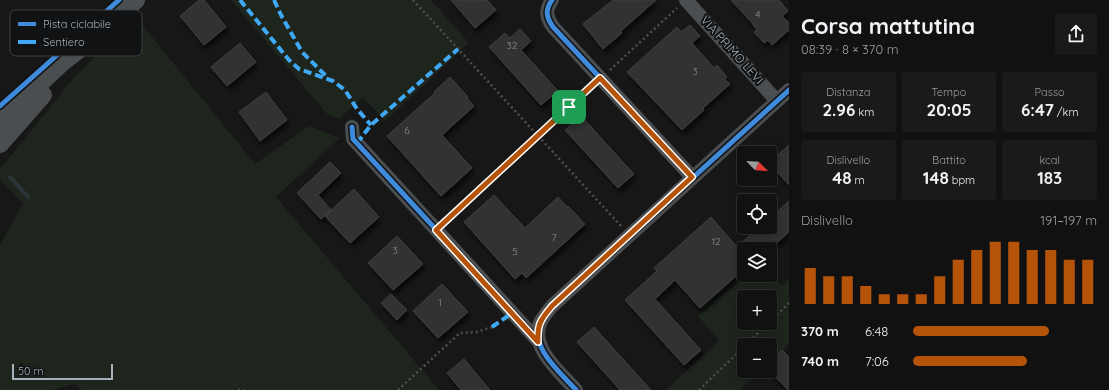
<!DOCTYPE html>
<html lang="it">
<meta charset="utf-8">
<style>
body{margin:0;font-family:Quicksand,sans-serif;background:#1a1a1a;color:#f1f3f6;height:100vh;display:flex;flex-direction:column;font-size:15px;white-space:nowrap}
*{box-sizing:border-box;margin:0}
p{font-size:13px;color:#9c9d9f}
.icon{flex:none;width:22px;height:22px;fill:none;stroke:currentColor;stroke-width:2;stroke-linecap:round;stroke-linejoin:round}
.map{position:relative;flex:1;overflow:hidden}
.side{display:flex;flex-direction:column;background:#111;width:320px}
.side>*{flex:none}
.needle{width:26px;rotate:115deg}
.controls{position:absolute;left:737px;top:146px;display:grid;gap:8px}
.controls a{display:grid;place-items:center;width:40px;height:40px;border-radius:4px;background:#111;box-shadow:0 2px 10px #0003,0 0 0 1px #303131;font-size:20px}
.scale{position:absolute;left:12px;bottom:10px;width:101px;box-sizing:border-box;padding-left:4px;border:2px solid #a8b0b9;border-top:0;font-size:11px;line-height:14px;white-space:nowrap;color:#a8b0b9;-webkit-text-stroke:3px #111213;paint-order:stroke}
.pin{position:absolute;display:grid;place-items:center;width:34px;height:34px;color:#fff;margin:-17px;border-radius:8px;box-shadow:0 2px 6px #0006}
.round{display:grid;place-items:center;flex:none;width:42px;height:42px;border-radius:4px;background:#1a1a1a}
.summary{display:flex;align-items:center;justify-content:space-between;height:68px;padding:0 12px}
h1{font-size:22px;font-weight:800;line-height:30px}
.figures{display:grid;grid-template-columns:repeat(3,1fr);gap:6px;height:68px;padding:4px 12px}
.figures div{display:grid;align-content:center;border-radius:4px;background:#1a1a1a;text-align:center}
.figures b{font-size:17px;font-weight:800}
.figures small{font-size:11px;font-weight:400}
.figures p{font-size:11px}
.chart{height:112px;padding:8px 12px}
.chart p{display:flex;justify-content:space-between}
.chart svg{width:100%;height:72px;margin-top:4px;stroke:#b45309;stroke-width:6}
ul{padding:0 12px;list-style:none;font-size:13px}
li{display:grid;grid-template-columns:64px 48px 1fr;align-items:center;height:30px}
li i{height:10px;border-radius:5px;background:#b45309}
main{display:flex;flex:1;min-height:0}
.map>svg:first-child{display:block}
</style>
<main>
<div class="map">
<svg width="789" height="390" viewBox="0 0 789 390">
<defs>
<filter id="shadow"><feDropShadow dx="2.5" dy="4.5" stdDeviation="2" flood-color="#0009"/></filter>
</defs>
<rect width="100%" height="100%" fill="#171717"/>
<path fill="#1d251d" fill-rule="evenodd" d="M231,0h200l38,43 -84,78 -22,-24 -24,22 -12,-5z
M136,17l119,147 54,-38 31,12 -64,59 163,193h-357l-7,-6 -20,5 -2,1h-53v-145l23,-42 -23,-23v-11l76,-94z
M770,274l12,12 7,-7v65l-19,18v-17h-26v26h16l-20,19h-74l53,-49 -21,-25 49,-41h23zM744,297h26v26h-26z"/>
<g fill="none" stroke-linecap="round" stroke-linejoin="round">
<path stroke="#2a353a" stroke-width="4" d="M10,177l18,20"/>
</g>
<path fill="#303031" stroke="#3f4243" filter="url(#shadow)" d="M199,0h5l22,27 -22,18 -24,-29z
M451,0h36l9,10 -21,18z
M613,0h43l-35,31 1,2 -19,16 -20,-25z
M731,0h48l9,11 -6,5 7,7v7l-17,15 -4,-5 -4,3 -10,-11 3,-2 -5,-7z
M690,25l10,11 -8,7 22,25 3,-3 10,12 -2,2 5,5 -27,24 1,2 -22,20 -55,-58 50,-45 4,5z
M520,29l11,12 -10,9 37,41 -17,14 -52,-58 16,-14 5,5z
M240,43l16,19 -29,24 -16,-19z
M450,77l18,20 -1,1 7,8 -32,29 30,33 -31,28 -54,-60 48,-43 -1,-1z
M266,92l21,28 -27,21 -21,-29z
M581,116l53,58 -16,14 -53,-58z
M789,145v40l-19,-21v-2z
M330,162l11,11 -23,22 13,15 -10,9 -24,-26z
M354,189l25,28 -29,26 -25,-27z
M494,195l31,33 33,-31 9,10 1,-1 17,18 -59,54 -4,-5 -7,6 -51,-57z
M789,201v31l-19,17h-26v20l-44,39 -25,-28 -20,19 46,51 -17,15 -59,-65 32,-29 -3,-3 57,-51 26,30 22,-20h11v-9z
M397,236l26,28 -30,26 -25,-27z
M442,284l26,28 -30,26 -25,-27z
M391,294l16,16 -10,10 -16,-17z
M594,327l57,63h-31l-43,-48z
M782,350l7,7v33h-1l-18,-19v-10z
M464,359l26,31h-29l-14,-17z"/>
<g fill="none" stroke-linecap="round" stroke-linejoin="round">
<path stroke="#4d4f52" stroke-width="2.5" stroke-dasharray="2 3" stroke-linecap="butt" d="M413,0l208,226
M610,70l67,-62
M445,221l146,-134
M770,322l19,-19
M746,345l22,-22
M238,390h6
M398,390l62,-57 16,-1 16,-5
M699,390l45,-43"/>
<path stroke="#4b4e50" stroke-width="14" d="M552,0c-7,10 -6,17 1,27l139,150
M686,0l91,101
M352,127l1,12 186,203
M576,390c-15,-17 -48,-43 -35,-69 3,-5 7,-10 11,-15l237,-216"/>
<path stroke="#4b4e50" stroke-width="18" d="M0,123l16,-17 48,-45 26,-20 46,-41
M0,144l43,-49"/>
<path stroke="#3fa9f5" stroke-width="4" stroke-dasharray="8 4" stroke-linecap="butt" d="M240,0l49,60 10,9 34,12 12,9 12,19 14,16
M274,0l7,15 21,37 26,26
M357,143l14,-18 87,-76
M492,327l20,-14"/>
<g stroke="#111213" stroke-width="8">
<path id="cycleway" d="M552,0c-7,10 -6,17 1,27l139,150
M0,106l119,-106
M352,127l1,12 186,203
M576,390c-15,-17 -48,-43 -35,-69 3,-5 7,-10 11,-15l237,-216"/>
</g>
<use href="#cycleway" stroke="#408adc" stroke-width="5"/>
</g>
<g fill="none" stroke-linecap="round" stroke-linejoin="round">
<g stroke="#fff" stroke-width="8">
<path id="route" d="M600,78l92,99 -140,129c-11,13 -15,18 -14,36l-102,-112z"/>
</g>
<use href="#route" stroke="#b45309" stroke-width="5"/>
</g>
<g text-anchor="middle" stroke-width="4" stroke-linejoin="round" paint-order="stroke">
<g font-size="10" fill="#8a9097">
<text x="758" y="18">4</text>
<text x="512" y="49">32</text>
<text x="695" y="75">3</text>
<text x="407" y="134">6</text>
<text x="554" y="241">7</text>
<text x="716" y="245">12</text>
<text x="395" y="254">3</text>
<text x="515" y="255">5</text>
<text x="440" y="306">1</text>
</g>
<g font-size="12" fill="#a8b0b9" stroke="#111213">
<text transform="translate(732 50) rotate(48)" y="4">VIA PRIMO LEVI</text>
</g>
</g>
<rect x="10" y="10" width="132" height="46" rx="6" fill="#111213" stroke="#3e4145" stroke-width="1"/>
<rect x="18" y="22" width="18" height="4" fill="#408adc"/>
<rect x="18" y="40" width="18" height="4" fill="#3fa9f5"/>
<g font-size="11" fill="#a8b0b9">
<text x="43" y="28">Pista ciclabile</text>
<text x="43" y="46">Sentiero</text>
</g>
</svg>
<div class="controls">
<a><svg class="needle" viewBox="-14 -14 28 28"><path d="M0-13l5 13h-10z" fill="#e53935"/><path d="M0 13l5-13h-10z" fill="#9c9d9f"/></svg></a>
<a><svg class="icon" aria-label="locate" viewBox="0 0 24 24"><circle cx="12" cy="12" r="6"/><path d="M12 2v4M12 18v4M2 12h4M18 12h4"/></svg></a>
<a><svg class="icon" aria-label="layers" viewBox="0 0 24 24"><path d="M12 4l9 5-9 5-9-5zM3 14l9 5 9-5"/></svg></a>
<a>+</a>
<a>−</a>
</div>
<div class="scale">50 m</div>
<div class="pin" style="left:569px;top:107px;background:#1e9e55"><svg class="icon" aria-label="arrive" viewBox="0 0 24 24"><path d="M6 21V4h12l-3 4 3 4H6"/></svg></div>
</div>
<section class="side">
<div class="summary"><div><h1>Corsa mattutina</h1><p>08:39 · 8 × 370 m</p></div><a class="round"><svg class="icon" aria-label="share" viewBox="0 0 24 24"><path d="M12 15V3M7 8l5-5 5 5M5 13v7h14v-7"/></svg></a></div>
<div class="figures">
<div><p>Distanza</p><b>2.96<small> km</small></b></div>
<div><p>Tempo</p><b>20:05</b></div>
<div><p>Passo</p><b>6:47<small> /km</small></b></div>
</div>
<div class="figures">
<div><p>Dislivello</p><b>48<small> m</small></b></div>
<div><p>Battito</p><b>148<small> bpm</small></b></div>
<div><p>kcal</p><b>183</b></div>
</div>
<div class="chart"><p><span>Dislivello</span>191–197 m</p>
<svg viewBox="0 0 160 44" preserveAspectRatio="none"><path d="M5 44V22M15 44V27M25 44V27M35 44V33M45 44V38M55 44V38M65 44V38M75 44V27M85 44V17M95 44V11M105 44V6M115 44V6M125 44V11M135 44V11M145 44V17M155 44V17"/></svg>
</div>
<ul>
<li><b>370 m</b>6:48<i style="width:74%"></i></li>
<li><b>740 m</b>7:06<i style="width:62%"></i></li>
</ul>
</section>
</main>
